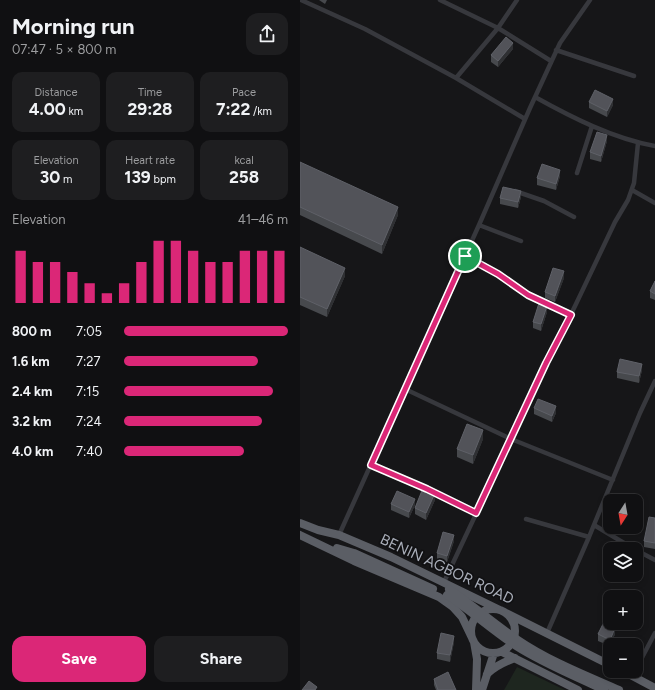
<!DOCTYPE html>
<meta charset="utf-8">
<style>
body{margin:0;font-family:Figtree,sans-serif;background:#1e1e20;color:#f1f3f6;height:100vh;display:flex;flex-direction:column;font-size:15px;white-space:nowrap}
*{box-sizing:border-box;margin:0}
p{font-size:13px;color:#9c9d9f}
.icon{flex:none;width:22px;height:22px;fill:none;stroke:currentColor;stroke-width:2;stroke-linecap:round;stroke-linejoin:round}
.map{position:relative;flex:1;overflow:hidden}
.sheet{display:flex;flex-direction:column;background:#101012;width:300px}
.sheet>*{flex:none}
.needle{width:26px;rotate:191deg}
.buttons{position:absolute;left:303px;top:494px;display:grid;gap:8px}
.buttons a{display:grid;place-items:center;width:40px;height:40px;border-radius:8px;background:#101012;box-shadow:0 2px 6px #0003,0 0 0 1px #303032;font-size:20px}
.pin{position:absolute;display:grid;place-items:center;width:34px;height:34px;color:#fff;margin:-17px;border:2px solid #fff;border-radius:50%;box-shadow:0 1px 4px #0007}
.round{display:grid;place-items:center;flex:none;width:42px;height:42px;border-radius:12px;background:#1e1e20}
.head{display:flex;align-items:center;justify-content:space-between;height:68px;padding:0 12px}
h1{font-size:22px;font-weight:700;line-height:30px}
.stats{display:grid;grid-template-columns:repeat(3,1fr);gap:6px;height:68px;padding:4px 12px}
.stats div{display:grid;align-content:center;border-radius:10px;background:#1e1e20;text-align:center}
.stats b{font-size:17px;font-weight:700}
.stats small{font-size:11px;font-weight:400}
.stats p{font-size:11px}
.chart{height:112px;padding:8px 12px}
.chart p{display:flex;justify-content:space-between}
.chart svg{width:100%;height:72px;margin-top:4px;stroke:#db2777;stroke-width:6}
.action{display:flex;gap:8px;margin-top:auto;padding:8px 12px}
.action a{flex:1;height:46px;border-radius:12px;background:#db2777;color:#fff;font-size:16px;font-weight:700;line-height:46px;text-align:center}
.action a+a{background:#1e1e20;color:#f1f3f6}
ul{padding:0 12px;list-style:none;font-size:13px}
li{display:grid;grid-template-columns:64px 48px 1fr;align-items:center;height:30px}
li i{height:10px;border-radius:5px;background:#db2777}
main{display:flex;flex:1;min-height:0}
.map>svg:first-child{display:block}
</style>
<main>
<section class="sheet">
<div class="head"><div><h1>Morning run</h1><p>07:47 · 5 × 800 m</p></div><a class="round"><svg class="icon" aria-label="share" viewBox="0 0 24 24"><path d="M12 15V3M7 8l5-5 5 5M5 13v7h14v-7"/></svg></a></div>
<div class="stats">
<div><p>Distance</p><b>4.00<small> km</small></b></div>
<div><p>Time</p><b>29:28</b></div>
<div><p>Pace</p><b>7:22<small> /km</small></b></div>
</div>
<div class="stats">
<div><p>Elevation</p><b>30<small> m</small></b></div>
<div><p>Heart rate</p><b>139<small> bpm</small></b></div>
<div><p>kcal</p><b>258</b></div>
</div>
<div class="chart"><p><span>Elevation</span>41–46 m</p>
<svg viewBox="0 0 160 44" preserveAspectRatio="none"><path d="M5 44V12M15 44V19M25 44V19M35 44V25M45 44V32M55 44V38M65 44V32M75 44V19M85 44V6M95 44V6M105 44V12M115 44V19M125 44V19M135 44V12M145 44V12M155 44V12"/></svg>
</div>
<ul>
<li><b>800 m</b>7:05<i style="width:100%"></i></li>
<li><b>1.6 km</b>7:27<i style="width:82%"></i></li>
<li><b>2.4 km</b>7:15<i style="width:91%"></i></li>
<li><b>3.2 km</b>7:24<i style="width:84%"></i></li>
<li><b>4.0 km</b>7:40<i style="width:73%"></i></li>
</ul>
<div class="action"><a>Save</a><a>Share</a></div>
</section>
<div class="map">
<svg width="355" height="690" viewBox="0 0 355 690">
<rect width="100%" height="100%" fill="#161618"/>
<path fill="#1e261f" d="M217,667l48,23h-61z"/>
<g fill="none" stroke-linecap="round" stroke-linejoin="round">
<path stroke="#37383d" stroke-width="4.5" d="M1,0l64,29 91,49 69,41
M140,0l58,28 53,33
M256,50l78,26
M156,78l42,-50 19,-28
M235,97c36,20 79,42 120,49
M277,173l15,-47
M332,190l23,13
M215,191l29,10 30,16
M179,225l42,16
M165,256l33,18 30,21 43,20
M105,389l106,50 102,41
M71,465l56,24 49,24
M226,519l63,18
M294,525l40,24
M39,535l140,-310 51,-117 30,-65 30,-43
M336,550l19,10
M144,582l103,-219 29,-59 39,-82 13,-22 6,-17 4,-40
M247,633l42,-96 51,-124 15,-32
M336,669l19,-36"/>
<path stroke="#5b5e65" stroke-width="8" d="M0,523l18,7 21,5 52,22 113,55 106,53
M0,535l54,26 85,36 14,10 9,10 12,25 3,17 -1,31
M37,548l17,5 79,36
M171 631a22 22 0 1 1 44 0a22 22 0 1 1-44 0Z
M202,652l76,38
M323,671l32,17
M187,674c8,-8 17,-12 28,-16
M182,690l12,-37"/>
<path stroke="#5b5e65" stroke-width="8" d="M149,589c24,16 45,35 69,51 31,21 67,35 101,50
M147,595c24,16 45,35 69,51 28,18 59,30 88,44"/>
</g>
<path fill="#47494d" d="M19,0h8l-2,4z
M213,49l-15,18 -7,-5v-7z
M289,102l24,3 -6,12 -18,-9z
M307,141l-6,21 -11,-3v-7z
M0,162l98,53 -16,39 -82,-39z
M260,176l-4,14 -19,-5v-7z
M221,197l-3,11 -18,-4v-6z
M0,247l45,29 -18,41 -27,-12z
M264,278l-9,24 -10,-4v-6z
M355,281v19l-5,-2v-7z
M247,312l-6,19 -8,-3v-6z
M342,370l-3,13 -22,-5v-6z
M234,408l22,5 -4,9 -18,-8z
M183,439l-10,25 -16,-7v-8z
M135,500l-9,20 -11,-6v-6z
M91,504l24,1 -6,13 -18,-8z
M355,518v31l-11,-2v-6z
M154,541l-7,21 -10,-3v-6z
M298,634h17l-5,12 -12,-5z
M154,642l-4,20 -13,-3v-6z
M134,679l22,11h-20l-2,-5z"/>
<path fill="#2f3033" d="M213,43v6l-15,18v-6z
M313,99v6l-6,12v-6z
M307,135v6l-6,21v-6z
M260,170v6l-4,14v-6z
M221,191v6l-3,11v-6z
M98,207v8l-16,39v-9z
M45,268v8l-18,41v-8z
M264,271v7l-9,24v-6z
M247,306v6l-6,19v-7z
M342,364v6l-3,13v-7z
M256,406v7l-4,9v-6z
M183,430v9l-10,25v-9z
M135,493v7l-9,20v-7z
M115,499v6l-6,13v-6z
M154,535v6l-7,21v-6z
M315,628v6l-5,12v-6z
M154,636v6l-4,20v-7z"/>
<path fill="#525359" stroke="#5f6168" d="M206,37l7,6 -15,18 -7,-6z
M295,90l18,9 -6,12 -18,-9z
M297,132l10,3 -6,21 -11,-4z
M0,162l98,45 -16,38 -82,-38z
M242,164l18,6 -4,14 -19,-6z
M203,187l18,4 -3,11 -18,-4z
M0,247l45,21 -18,41 -27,-12z
M253,268l11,3 -9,25 -10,-4z
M355,281v13l-5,-3z
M239,303l8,3 -6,18 -8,-2z
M320,359l22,5 -3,12 -22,-4z
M238,399l18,7 -4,10 -18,-8z
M167,424l16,6 -10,25 -16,-6z
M123,488l12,5 -9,20 -11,-5z
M97,491l18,8 -6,13 -18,-8z
M349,517l6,1v25l-11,-2z
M143,532l11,3 -7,21 -10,-3z
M304,622l11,6 -5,12 -12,-6z
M141,633l13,3 -4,19 -13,-2z
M148,672l8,18h-18l-4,-11z
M9,681l8,6 -2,3h-13z"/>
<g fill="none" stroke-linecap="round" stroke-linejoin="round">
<g stroke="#fff" stroke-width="8">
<path id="route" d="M165,256l33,18 30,21 43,20 -25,48 -70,150 -49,-24 -56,-24z"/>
</g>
<use href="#route" stroke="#db2777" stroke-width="5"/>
</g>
<g text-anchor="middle" stroke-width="3.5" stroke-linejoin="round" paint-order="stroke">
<g font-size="15" fill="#a8adb8" stroke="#111113">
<text transform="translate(147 569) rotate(25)" y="5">BENIN AGBOR ROAD</text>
</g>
</g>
</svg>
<div class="buttons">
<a><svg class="needle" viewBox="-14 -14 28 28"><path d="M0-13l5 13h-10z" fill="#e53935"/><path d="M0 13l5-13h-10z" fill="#9c9d9f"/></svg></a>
<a><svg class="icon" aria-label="layers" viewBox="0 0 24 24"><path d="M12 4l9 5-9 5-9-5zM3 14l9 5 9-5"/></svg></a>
<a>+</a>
<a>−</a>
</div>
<div class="pin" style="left:165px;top:256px;background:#1e9e55"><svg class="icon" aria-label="arrive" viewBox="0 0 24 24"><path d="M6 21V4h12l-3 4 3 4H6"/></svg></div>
</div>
</main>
